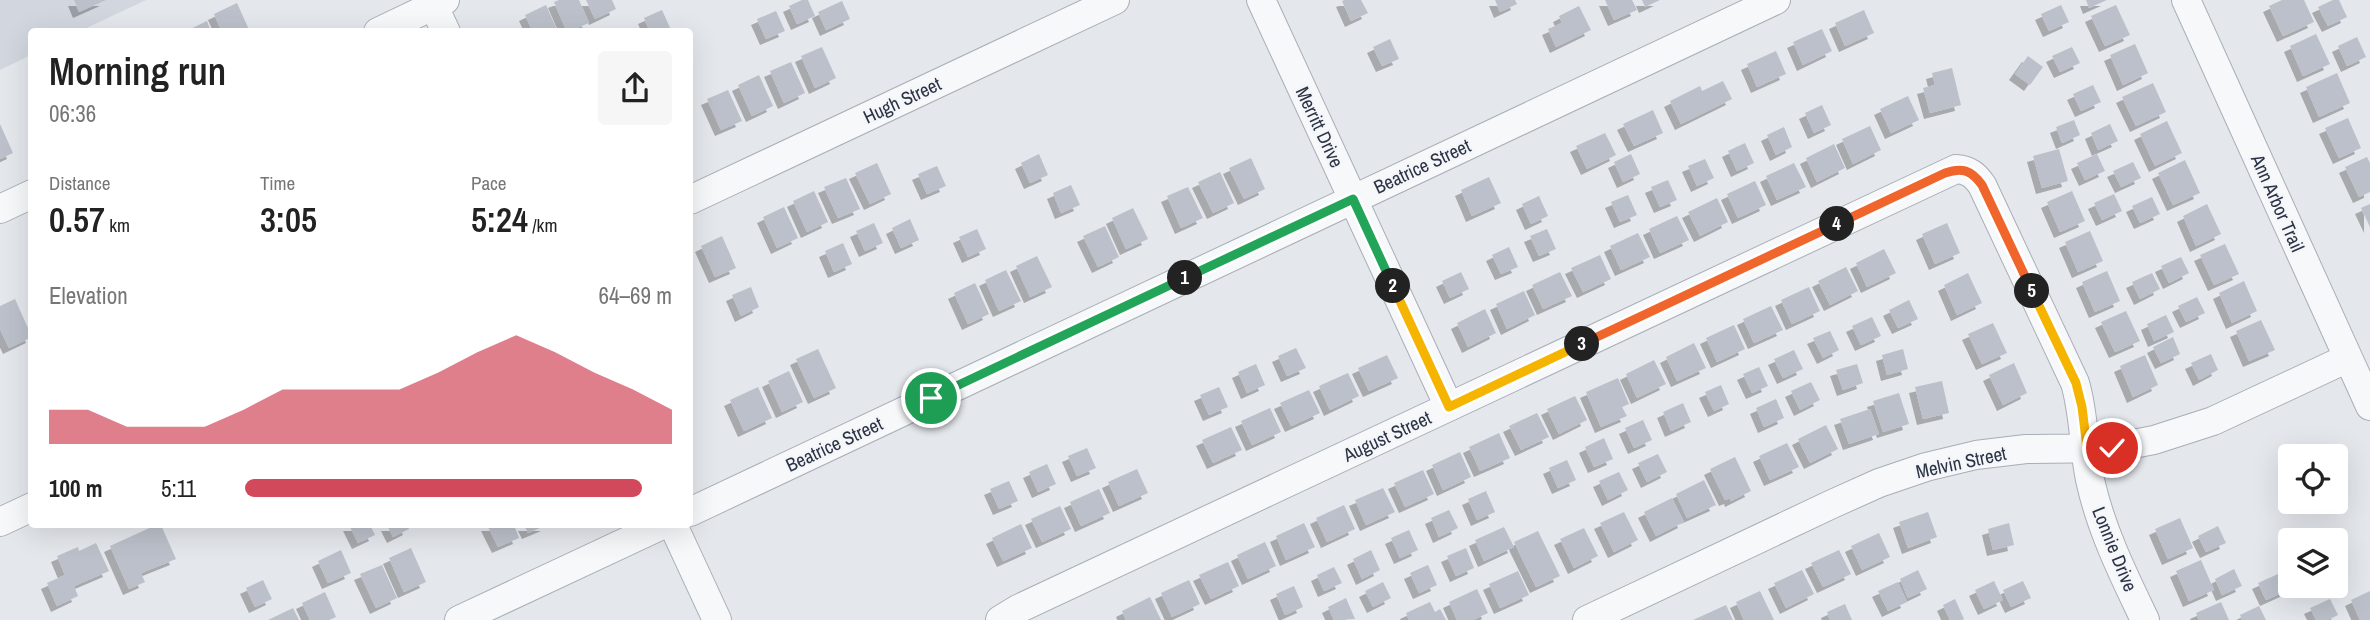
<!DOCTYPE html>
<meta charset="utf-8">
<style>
body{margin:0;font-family:"Archivo Narrow",sans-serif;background:#f6f6f6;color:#222;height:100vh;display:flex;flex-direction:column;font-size:26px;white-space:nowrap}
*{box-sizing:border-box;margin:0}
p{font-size:23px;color:#767676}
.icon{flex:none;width:38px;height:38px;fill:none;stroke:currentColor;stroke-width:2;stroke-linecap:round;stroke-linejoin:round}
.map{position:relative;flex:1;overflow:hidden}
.sheet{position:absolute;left:28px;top:28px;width:665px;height:500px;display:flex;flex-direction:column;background:#fff;border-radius:7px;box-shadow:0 7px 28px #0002}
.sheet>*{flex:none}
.fabs{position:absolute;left:2278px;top:444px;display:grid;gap:14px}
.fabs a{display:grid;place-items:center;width:70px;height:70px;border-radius:7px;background:#fff;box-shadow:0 7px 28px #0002;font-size:35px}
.pin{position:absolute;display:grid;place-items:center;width:60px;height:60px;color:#fff;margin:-30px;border:4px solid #fff;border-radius:50%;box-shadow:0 2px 7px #0007}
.km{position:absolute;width:35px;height:35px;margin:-18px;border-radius:50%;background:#222;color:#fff;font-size:19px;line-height:35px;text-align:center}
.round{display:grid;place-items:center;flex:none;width:74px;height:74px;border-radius:7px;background:#f6f6f6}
.head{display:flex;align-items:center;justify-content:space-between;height:119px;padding:0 21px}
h1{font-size:38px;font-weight:600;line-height:52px}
.metrics{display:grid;grid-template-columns:repeat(3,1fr);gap:10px;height:119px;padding:7px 21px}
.metrics div{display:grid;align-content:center}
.metrics b{font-size:35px;font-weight:600}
.metrics small{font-size:19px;font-weight:400}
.metrics p{font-size:19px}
.chart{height:196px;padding:14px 21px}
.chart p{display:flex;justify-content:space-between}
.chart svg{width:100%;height:126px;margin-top:7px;fill:#d1495b;opacity:.7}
ul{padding:0 21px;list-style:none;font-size:23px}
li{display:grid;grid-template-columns:112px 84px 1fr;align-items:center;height:52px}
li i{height:18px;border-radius:9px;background:#d1495b}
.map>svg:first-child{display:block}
</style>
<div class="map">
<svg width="2370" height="620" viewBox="0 0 2370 620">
<defs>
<filter id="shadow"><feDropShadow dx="-6" dy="6" stdDeviation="0" flood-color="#0004"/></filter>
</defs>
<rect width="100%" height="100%" fill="#e4e7ec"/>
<path fill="#d2d6de" d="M0,0h146l-66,31 -48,1 -1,23 -31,15z"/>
<path fill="#bbc0ca" filter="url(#shadow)" d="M74,0h32l-27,12z
M559,0h20l10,23 -22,9 -13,-30z
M586,0h26l4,9 -21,10z
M802,0h6l7,16 -18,8 -8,-18z
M1345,0h16l7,13 -17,8 -9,-20z
M1495,0h20l2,4 -17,8z
M1605,0h27l5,10 -23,10z
M1642,0h18l-15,7z
M2086,0h21l-18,8z
M2282,0h22l10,22 -31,14 -14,-30z
M2333,0h6l8,17 -19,9 -10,-19z
M842,1l8,18 -24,11 -8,-18z
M237,3l13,29h-28l-8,-18z
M546,5l12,27h-25l-8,-17z
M2061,5l8,17 -20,9 -8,-17z
M2116,5l14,30 -25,11 -14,-30z
M1579,6l12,24 -35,17 -8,-18 14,-6 -3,-7z
M662,10l9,20 -21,2 -6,-14z
M1864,10l10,23 -29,13 -10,-23z
M776,11l9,20 -19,8 -9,-20z
M207,21l4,11h-27z
M1822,29l10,22 -29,14 -10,-23z
M2316,34l14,30 -27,12 -13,-30z
M2357,37l9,20 -19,9 -9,-20z
M1390,39l9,20 -17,7 -9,-19z
M2135,44l13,29 -25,12 -13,-30z
M822,47l14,31 -21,10 -14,-32z
M2072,47l8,16 -20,9 -8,-16z
M1776,51l10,23 -29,13 -10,-23z
M2028,56l15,11 -13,18 -15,-11z
M791,62l14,31 -21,10 -14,-32z
M1952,68l9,37 -31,8 -7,-25 12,-3 -3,-12z
M2337,73l13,30 -31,14 -13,-30z
M759,75l14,31 -21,10 -14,-31z
M1723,81l9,18 -51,25 -11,-23 30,-15 2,5z
M2153,83l13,29 -30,14 -14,-29z
M2093,85l8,17 -20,9 -8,-17z
M728,90l14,31 -21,9 -14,-31z
M1908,96l11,24 -28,13 -11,-24z
M1822,105l9,20 -17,8 -9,-20z
M1653,110l10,23 -29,13 -11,-22z
M2348,118l13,30 -22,10 -14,-30z
M2074,120l6,15 -18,8 -6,-16z
M2167,121l15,32 -27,13 -15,-32z
M0,124l13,29 -13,6z
M2110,124l8,17 -20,9 -7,-17z
M1870,126l11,24 -28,14 -11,-25z
M1784,127l8,20 -16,8 -9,-20z
M1605,133l11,22 -29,14 -11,-23z
M1745,143l9,20 -17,8 -9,-20z
M1834,144l11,24 -28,14 -11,-24z
M2059,149l9,32 -26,7 -9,-32z
M1039,154l9,21 -18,8 -9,-20z
M1631,154l9,20 -17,8 -9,-20z
M2097,154l8,17 -20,9 -8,-17z
M2367,157l3,6v29l-11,5 -14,-30z
M1251,158l14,31 -21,10 -15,-31z
M1705,159l9,19 -17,8 -9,-20z
M2185,160l15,33 -27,12 -15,-32z
M2133,162l8,16 -20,9 -8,-16z
M877,163l14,31 -21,10 -15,-31z
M1794,163l12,24 -29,13 -11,-24z
M937,166l9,20 -19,8 -9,-20z
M1220,172l14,31 -21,10 -15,-31z
M1489,177l12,26 -29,13 -11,-26z
M846,178l14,31 -22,9 -14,-31z
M1668,180l9,20 -17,7 -9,-20z
M1755,181l11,24 -28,13 -11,-24z
M1071,185l9,20 -19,8 -8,-20z
M1188,187l15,31 -22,10 -14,-32z
M814,191l14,31 -21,10 -14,-31z
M2072,191l13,30 -25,11 -13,-30z
M2114,194l8,17 -20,9 -8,-17z
M1628,195l9,20 -17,7 -9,-20z
M1539,196l9,20 -17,8 -9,-20z
M2152,197l8,17 -20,9 -8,-17z
M1717,198l11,24 -28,14 -12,-24z
M2207,204l14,30 -25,12 -13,-30z
M2370,204v23l-9,-19z
M784,207l14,31 -21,10 -14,-31z
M1133,208l15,31 -22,10 -14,-31z
M1677,216l12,24 -29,13 -11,-24z
M910,219l9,21 -18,8 -9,-20z
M874,223l9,20 -18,8 -9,-20z
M1947,223l13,30 -25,11 -13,-30z
M1105,226l14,31 -21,10 -15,-31z
M977,229l9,20 -18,8 -9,-20z
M1547,229l9,20 -17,7 -9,-20z
M2090,231l13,30 -25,11 -13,-30z
M1638,233l12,24 -29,13 -11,-24z
M722,236l14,32 -21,9 -14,-31z
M843,243l9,21 -18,8 -9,-21z
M2225,244l14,30 -25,11 -14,-30z
M1509,247l9,20 -17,7 -9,-19z
M1884,249l12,24 -29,14 -11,-24z
M1600,255l11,24 -28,13 -12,-24z
M1037,256l15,31 -22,10 -14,-31z
M2181,257l8,16 -20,10 -8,-17z
M1846,267l12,24 -28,14 -12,-24z
M1006,270l15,31 -22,10 -14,-31z
M2107,271l13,30 -25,11 -13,-30z
M1461,272l8,17 -19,9 -8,-17z
M1560,272l12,24 -29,13 -11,-24z
M1968,273l14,30 -25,12 -13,-30z
M2152,273l8,16 -20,10 -8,-17z
M2244,281l13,30 -25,12 -13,-30z
M975,283l14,31 -21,10 -14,-31z
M751,287l8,20 -18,9 -9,-21z
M1809,287l11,24 -28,13 -11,-24z
M1524,291l11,24 -28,14 -11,-25z
M2197,297l8,16 -19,9 -8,-16z
M15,299l17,38 -23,11 -9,-19v-23z
M1909,300l9,19 -20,9 -9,-18z
M1771,306l12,24 -29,13 -11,-24z
M1485,309l11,24 -28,14 -11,-24z
M2126,311l14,30 -25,11 -14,-30z
M2166,315l8,17 -20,9 -7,-17z
M1872,317l9,19 -20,9 -9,-19z
M2261,320l14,30 -26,11 -13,-30z
M1993,323l14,30 -25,11 -14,-30z
M1734,325l11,24 -28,13 -11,-24z
M1830,331l9,19 -16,8 -10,-20z
M2173,337l7,17 -19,9 -8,-16z
M1694,343l12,25 -29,13 -11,-24z
M1296,348l10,20 -19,8 -9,-20z
M818,349l18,39 -22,10 -18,-39z
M1903,349l5,20 -21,6 -5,-20z
M1794,350l9,19 -20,9 -9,-19z
M2211,354l7,16 -19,10 -8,-17z
M1387,355l11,23 -29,13 -11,-23z
M2145,355l13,30 -25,12 -13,-31z
M1654,360l12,24 -29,14 -11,-24z
M2014,363l13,30 -24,12 -14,-30z
M1256,364l9,21 -18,8 -9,-21z
M1857,364l6,19 -20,7 -7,-20z
M1759,367l9,19 -16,7 -9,-19z
M789,371l14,31 -21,10 -14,-31z
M1348,373l11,23 -29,14 -11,-24z
M1618,378l11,26 -7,3 5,9 -26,11 -15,-35z
M1942,381l7,32 -26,6 -8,-32z
M1811,382l9,18 -20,10 -9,-19z
M1721,385l8,19 -15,7 -9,-19z
M758,387l14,31 -28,13 -14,-31z
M1219,387l9,20 -19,8 -9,-20z
M1309,390l11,23 -29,13 -11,-23z
M1899,393l10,31 -26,8 -10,-31z
M1575,396l12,24 -28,14 -12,-25z
M1776,399l8,19 -20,9 -8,-19z
M1683,403l8,19 -20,9 -8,-19z
M1270,408l11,24 -29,13 -11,-24z
M1870,409l9,25 -30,10 -9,-25z
M1537,413l12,24 -28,13 -12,-24z
M1643,420l9,20 -18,8 -9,-20z
M1826,425l12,24 -28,14 -12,-24z
M1231,427l11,23 -29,13 -11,-23z
M1499,433l11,25 -30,13 -11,-24z
M1604,438l9,21 -19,8 -9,-20z
M1787,443l12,24 -29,13 -11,-24z
M1087,448l9,20 -19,8 -9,-20z
M1460,452l11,25 -28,13 -11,-25z
M1658,454l9,18 -20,10 -9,-19z
M1735,457l16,34 -20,10 -1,-3 -5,2 -15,-31z
M1567,460l9,20 -18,8 -9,-20z
M1047,464l9,20 -18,8 -9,-20z
M1137,469l11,24 -29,13 -11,-24z
M1423,470l11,24 -29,13 -11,-24z
M1619,472l9,18 -20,10 -9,-19z
M1704,480l12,25 -29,13 -11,-24z
M1009,481l9,20 -19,8 -9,-20z
M1383,488l12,24 -29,13 -11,-25z
M1099,489l11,24 -29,13 -11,-24z
M1486,491l9,21 -18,8 -9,-21z
M1672,498l12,24 -28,14 -12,-24z
M1344,505l11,24 -28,13 -11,-24z
M1060,506l11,23 -29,13 -11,-23z
M1449,510l9,18 -19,9 -8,-19z
M1624,512l14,28 -24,12 -14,-29z
M1928,512l9,25 -29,11 -9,-26z
M2180,518l13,30 -25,11 -13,-30z
M1304,523l11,24 -29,13 -10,-24z
M2009,523l5,22 -21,5 -5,-21z
M1021,524l11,24 -29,13 -11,-23z
M156,525h5l15,34 -35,14 4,9 -16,7 -19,-43z
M349,525h21l5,10 -17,8z
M387,525h20l2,4 -16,8z
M487,525h27l5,13 -21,9z
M524,525h23l-19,8z
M2218,526l8,17 -20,9 -8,-16z
M1504,527l10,20 -30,14 -9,-21z
M1584,528l14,28 -24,12 -14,-29z
M1409,530l9,20 -18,8 -9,-20z
M1538,531l22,45 -24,11 -22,-45z
M1879,533l11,24 -28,13 -11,-24z
M1265,542l11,24 -28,13 -11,-24z
M96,543l13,28 -35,15 4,10 -21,10 -10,-23 18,-8 -8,-19 21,-9 1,4z
M411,548l15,34 -22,10 -15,-34z
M1466,548l8,20 -18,8 -9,-20z
M341,550l10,23 -23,10 -10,-22z
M1371,550l9,20 -18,9 -9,-20z
M1839,550l12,24 -28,13 -12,-24z
M2201,560l13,30 -25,11 -13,-30z
M1228,562l11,24 -28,13 -12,-24z
M382,565l15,33 -21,10 -16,-34z
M1428,565l9,20 -18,8 -9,-20z
M1334,567l8,16 -18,8 -7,-16z
M2234,569l8,17 -20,9 -7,-16z
M1802,570l12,24 -28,14 -12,-25z
M1918,570l9,19 -19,9 -8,-19z
M1518,571l11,24 -29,13 -11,-24z
M2278,574l8,17 -20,9 -8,-17z
M263,580l9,19 -17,8 -9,-19z
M1189,580l11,24 -28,13 -11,-24z
M1994,581l9,19 -19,9 -9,-19z
M2023,581l8,17 -20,9 -8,-17z
M1383,582l8,16 -18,9 -8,-16z
M1898,582l9,20 -19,9 -10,-20z
M1294,586l9,21 -18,8 -9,-21z
M1477,589l11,24 -15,7h-16l-8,-18z
M1760,591l14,29h-30l-8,-18z
M2370,591v29h-10l-9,-20z
M325,592l11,25 -7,3h-19l-8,-17z
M1150,597l11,23h-35l-4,-9z
M1346,598l9,21 -21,1 -6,-13z
M1955,599l9,20 -2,1h-12l-7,-15z
M2330,599l8,16 -10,5h-12l-6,-12z
M1430,602l5,10 5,-3 6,11h-37l-3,-7z
M2221,602l8,18h-30l-3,-7z
M1845,604l7,16h-22l-3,-8z
M1726,605l7,15h-40z
M2259,606l7,14h-24l-2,-5z
M293,608l6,12h-31z"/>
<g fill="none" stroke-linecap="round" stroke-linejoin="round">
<g stroke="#a9aeb7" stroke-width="30">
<path id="minor" d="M431,0l15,32
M1261,0l188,407
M2186,0l184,406
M378,32l67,-32
M690,200l425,-200
M0,209l32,-15
M690,512l1086,-512
M0,522l32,-15
M673,525l44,95
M459,620l203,-95
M1000,620l18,-11 938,-440c13,1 19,6 26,16l93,198c10,33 8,68 16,101 11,48 33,92 54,136
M1587,620l243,-115 49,-22 47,-16 50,-12 50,-6 86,-1 42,-8 59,-19 135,-63"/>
</g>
<use href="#minor" stroke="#f7f8fa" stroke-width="28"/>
</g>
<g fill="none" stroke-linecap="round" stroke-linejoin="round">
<g stroke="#fff" stroke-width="14">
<path id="split-1" d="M931,398l254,-120"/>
</g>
<g stroke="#fff" stroke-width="14">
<path id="split-2" d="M1185,278l168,-79 40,87"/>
</g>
<g stroke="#fff" stroke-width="14">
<path id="split-3" d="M1393,286l56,121 133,-63"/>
</g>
<g stroke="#fff" stroke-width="14">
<path id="split-4" d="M1582,344l255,-120"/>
</g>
<g stroke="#fff" stroke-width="14">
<path id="split-5" d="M1837,224l108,-51c17,-6 26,-3 37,12l50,106"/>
</g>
<g stroke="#fff" stroke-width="14">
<path id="split-6" d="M2032,291l44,92 6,24 5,41h25"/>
</g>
<use href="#split-1" stroke="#22a559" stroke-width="9"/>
<use href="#split-2" stroke="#22a559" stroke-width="9"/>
<use href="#split-3" stroke="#f5b400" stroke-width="9"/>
<use href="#split-4" stroke="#f0652b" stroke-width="9"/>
<use href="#split-5" stroke="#f0652b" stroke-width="9"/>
<use href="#split-6" stroke="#f5b400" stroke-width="9"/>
</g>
<g text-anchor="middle" stroke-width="5" stroke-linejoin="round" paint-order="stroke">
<g font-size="19" fill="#2b3445" stroke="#f4f6f9">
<text transform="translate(902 100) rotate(-25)" y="7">Hugh Street</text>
<text transform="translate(1320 127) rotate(65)" y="7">Merritt Drive</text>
<text transform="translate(1422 166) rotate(-25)" y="7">Beatrice Street</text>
<text transform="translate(2278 203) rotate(66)" y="7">Ann Arbor Trail</text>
<text transform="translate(1387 436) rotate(-25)" y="7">August Street</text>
<text transform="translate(834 444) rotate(-25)" y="7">Beatrice Street</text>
<text transform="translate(1961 462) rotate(-12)" y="7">Melvin Street</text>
<text transform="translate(2115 549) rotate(68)" y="7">Lonnie Drive</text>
</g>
</g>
</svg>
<div class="fabs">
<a><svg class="icon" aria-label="locate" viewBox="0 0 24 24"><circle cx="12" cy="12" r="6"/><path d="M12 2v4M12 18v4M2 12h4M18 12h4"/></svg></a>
<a><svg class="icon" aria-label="layers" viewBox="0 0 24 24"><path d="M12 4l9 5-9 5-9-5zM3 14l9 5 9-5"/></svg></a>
</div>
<div class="pin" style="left:931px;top:398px;background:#1e9e55"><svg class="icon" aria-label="arrive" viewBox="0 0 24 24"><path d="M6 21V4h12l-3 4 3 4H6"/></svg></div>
<div class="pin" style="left:2112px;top:448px;background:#d93025"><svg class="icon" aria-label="check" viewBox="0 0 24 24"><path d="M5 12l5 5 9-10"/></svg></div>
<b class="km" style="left:1185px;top:278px">1</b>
<b class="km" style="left:1393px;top:286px">2</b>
<b class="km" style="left:1582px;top:344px">3</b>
<b class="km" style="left:1837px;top:224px">4</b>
<b class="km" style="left:2032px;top:291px">5</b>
<section class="sheet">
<div class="head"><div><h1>Morning run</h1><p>06:36</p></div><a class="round"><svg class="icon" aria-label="share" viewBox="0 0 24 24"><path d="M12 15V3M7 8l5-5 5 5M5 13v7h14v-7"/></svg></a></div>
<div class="metrics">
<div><p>Distance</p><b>0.57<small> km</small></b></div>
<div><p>Time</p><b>3:05</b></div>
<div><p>Pace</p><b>5:24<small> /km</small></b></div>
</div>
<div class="chart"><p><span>Elevation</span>64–69 m</p>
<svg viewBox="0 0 160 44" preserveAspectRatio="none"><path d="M0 44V32L10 32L20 38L30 38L40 38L50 32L60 25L70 25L80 25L90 25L100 19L110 12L120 6L130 12L140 19L150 25L160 32V44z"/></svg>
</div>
<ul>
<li><b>100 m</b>5:11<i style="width:93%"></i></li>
</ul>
</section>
</div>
